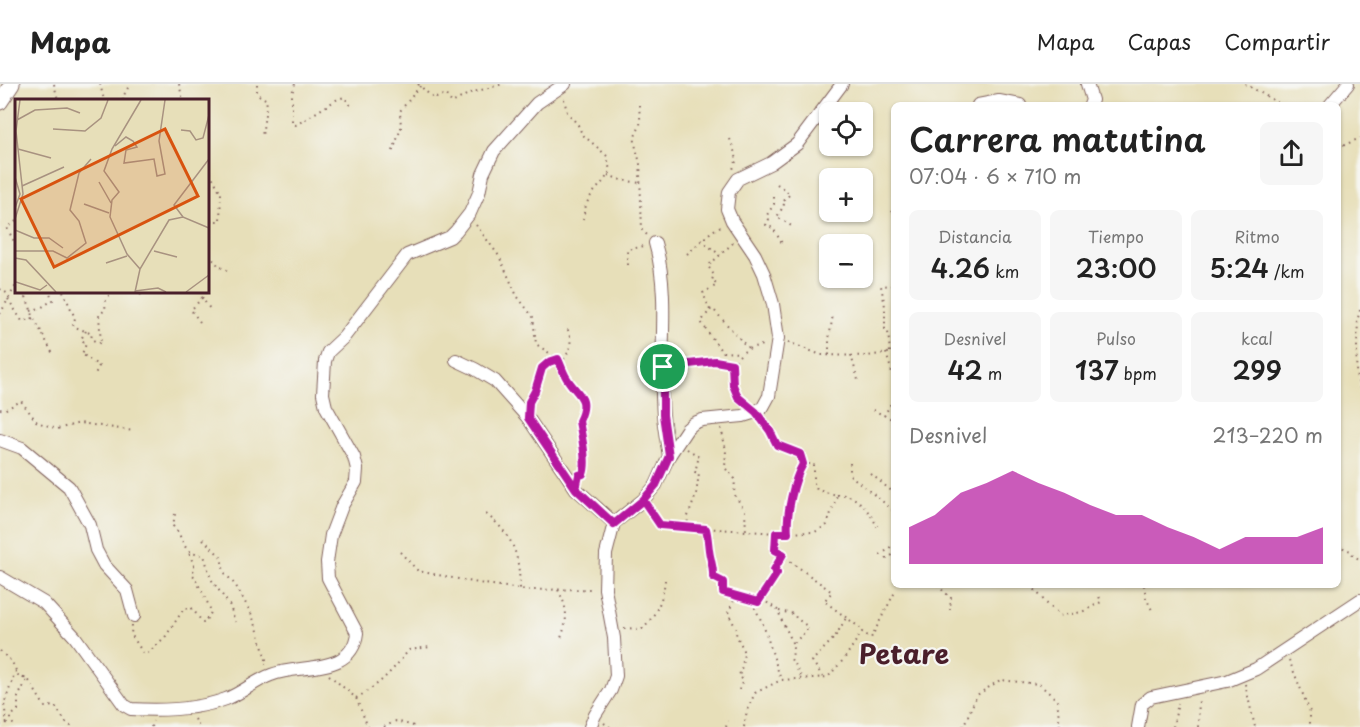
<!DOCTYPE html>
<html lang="es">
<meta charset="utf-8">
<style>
body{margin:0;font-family:"Playpen Sans",sans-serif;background:#f6f6f6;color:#222;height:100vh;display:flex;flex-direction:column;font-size:22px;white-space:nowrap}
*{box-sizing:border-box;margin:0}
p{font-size:20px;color:#767676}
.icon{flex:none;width:33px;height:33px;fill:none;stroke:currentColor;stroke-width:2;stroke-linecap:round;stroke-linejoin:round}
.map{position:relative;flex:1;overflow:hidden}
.side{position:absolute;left:891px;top:18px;width:450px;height:486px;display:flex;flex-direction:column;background:#fff;border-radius:9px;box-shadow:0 2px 4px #0004}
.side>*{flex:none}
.controls{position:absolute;left:819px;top:18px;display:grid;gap:12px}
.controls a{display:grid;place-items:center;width:54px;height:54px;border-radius:9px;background:#fff;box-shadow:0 2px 4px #0004;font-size:30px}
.pin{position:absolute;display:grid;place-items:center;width:51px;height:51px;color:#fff;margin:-26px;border:3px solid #fff;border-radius:50%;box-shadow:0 2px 6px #0007}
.round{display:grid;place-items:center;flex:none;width:63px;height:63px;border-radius:9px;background:#f6f6f6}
.headline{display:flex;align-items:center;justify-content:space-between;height:102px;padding:0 18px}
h1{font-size:33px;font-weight:600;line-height:45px}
.stats{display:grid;grid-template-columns:repeat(3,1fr);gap:9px;height:102px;padding:6px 18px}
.stats div{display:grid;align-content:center;border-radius:9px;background:#f6f6f6;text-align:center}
.stats b{font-size:26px;font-weight:600}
.stats small{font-size:16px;font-weight:400}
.stats p{font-size:16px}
.chart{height:168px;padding:12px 18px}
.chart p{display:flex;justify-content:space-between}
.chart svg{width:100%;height:108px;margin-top:6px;fill:#b5179e;opacity:.7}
header{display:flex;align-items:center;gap:36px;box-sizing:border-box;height:84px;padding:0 30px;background:#fff;border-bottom:2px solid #e0e0e0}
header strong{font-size:28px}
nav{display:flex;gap:33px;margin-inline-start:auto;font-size:21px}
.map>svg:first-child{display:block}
</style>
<header>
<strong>Mapa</strong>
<nav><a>Mapa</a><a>Capas</a><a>Compartir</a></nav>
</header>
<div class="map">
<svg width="1360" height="643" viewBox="0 0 1360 643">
<rect width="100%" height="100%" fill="#f6f6f2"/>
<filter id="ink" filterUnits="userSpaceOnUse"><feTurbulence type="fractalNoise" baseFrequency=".0167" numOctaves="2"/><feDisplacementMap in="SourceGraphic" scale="12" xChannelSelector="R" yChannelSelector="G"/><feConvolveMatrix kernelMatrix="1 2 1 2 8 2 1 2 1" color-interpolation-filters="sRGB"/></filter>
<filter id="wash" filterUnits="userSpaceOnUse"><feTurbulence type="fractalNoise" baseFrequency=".008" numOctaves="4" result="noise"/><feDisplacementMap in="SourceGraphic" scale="24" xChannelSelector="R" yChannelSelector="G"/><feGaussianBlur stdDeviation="1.35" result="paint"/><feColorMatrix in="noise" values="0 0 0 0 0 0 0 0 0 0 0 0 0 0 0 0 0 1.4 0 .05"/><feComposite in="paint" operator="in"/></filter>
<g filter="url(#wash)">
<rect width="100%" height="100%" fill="#e7dfb9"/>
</g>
<g filter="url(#ink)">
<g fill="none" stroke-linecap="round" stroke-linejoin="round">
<g stroke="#81625d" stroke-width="14">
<path id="minor" d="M1087,0l5,16 -2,5
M978,21l21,-4 21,4
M1330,21l18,-21
M655,159c16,55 3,115 8,172 1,14 4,28 6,41
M456,276l19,9 20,12 33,37 48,71 38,34
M0,356l22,8 47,39 21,38 6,25 8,15 23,25 7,26
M0,493l44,26 31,34 49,68 7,4c32,2 65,1 95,-10 16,-6 29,-18 45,-24 29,-12 81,1 86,-42l-29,-55 -1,-16 4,-27 11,-29 14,-24 1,-13 -3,-12 -28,-50 -3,-13 2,-33 3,-9 16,-15 63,-82 43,-18 6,-6 14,-18 9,-20 4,-19 11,-23 43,-48 28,-19
M590,643l5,-12 16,-25 5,-14 -2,-38 -9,-49 1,-35 8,-31 29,-23 13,-15 13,-29 18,-27 7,-6 8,-3 41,-4 13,-4 7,-5 6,-11 9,-58 -5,-34 -9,-30 -9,-19 -23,-34 -5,-12 2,-17 9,-13 33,-16 26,-19 45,-60
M1138,643l4,-23 9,-7 76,-16 29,-12 104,-69"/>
</g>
<g stroke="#81625d" stroke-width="17">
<path id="tertiary" d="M0,18l12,-18"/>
</g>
<path stroke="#81625d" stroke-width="2" stroke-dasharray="1.5 4.5" stroke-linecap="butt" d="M54,0l4,16
M100,0l4,16
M179,0l4,16
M257,0v10l10,6 -5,36
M295,0l-3,9v28l4,4 40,-25 8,-3 7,9
M418,0l16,15 11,-5 7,9 18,-10 33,-9
M1245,0l37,21
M564,15l3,13 11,13 4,9 25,22 3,15c-11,21 -23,19 -27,48
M123,16v-3l7,-13
M639,21c0,6 2,14 1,20 -2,7 -6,9 -5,17 1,11 7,21 5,32l2,56 5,5
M730,55l7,20 -4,10
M1338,64l22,-10
M393,67l8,-23 -1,-17 21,-26
M207,83l14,26 -1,28h-13v30
M608,91l13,5 19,3
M777,100l13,10 -8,9 2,2 -7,12 16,10
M774,113v7l-7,11 2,5 -3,5 7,3 10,17
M892,128l2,-3
M16,137l-9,7 9,17
M476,141l23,31 18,40 16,21 3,27 22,15 9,20 15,17 1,12 -4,13 4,13v17l2,15 -2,8 -3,1
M701,156l19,15
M733,159l-25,23 6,9 -2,5 5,5 -14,8 7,17 -9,12 21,30 18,1
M687,170l25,-23 9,-5
M207,174l9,3 2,5 9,4
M628,181l-1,-15 17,-4
M0,205l10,6
M24,207l10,27 20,38
M63,207l12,27 -2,8 19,8 -1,5 10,5 -2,-29 6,-5 1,-10 6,-9
M135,207l10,6
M202,214l5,-7
M8,215l14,22 12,-3
M710,226l3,-1 35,39
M1360,226l-2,8 -2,56 4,15
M31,227l11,-4 11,-7 -4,-9
M0,230l16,-29
M200,238l-9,-12 11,-12 8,11
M86,247l-5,8 5,5 -4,10 17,12 -4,8
M788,258l33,13 46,1 27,-4
M890,268l-2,-20 -3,-3v-23l-4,-20 13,-1
M886,269l8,26
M829,271v-16l4,-25
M851,271l7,25
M560,280c6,-7 12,-16 10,-26 0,-3 -2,-6 -2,-9
M674,281l41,-4 16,3
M529,320l14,-39 15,-6
M746,320c-25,-23 -16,-57 19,-59
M0,325l4,1 17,-9 16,21 20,7 23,-6 54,8
M873,326l21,10
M884,332l6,-11 4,-1
M721,344l5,22 -1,18 10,11 -1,15 11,17 1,20
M687,365l12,7 -4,16 4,1 -3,22 -9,24 2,8
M850,379v12l44,36
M871,390l23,19
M837,411c19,-3 32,16 40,31
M650,426l10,15 116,8 39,-1 12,-7 10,-30 -20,-5 -3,-7v-19h-11l-3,-10 -23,-9 -15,-25
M175,430l-2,12c12,11 7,29 31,29l7,24 19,27 5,16
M486,430c28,22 33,40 34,75
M706,445c2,8 2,14 3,21 1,10 5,17 4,27l10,5v10l13,4
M788,448l-1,-19 10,-36 4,-4 2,-9
M776,449l-1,17 57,42 -8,9 39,29 -1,2
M203,455l18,18 3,15 12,14 15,27 7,18 9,32 -2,1
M1338,460l7,5 6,2 2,4 7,5
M400,468l18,19 60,12 50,7 66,-1
M880,471l9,-6 5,-8
M886,475l8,-5
M938,501l6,7 7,5 -1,13
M1031,501l15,18 15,13 21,-4 19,-10 -3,-9
M1144,501l2,13 7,14
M558,506c10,18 10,29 3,48
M762,515l17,12c1,14 20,30 12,48l11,19
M758,518l-3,6 8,16 18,56
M779,527l15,3 2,4 11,8v4l-15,15
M132,541l-1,9 12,19h5l18,-17 17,-26 8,-3 12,16c2,-3 7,-7 8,-11 0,-4 -16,-34 -19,-39l3,-5 -7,-18
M624,544l18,1c14,-14 21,-29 23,-49
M0,567l12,11 6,13 9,5 -9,17v13l-7,6v5l4,6
M1289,576l21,52v15
M329,591l27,23 12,29
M823,593l-11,-16 23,-24 11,-19
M24,594l4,1 17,28 10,-1 12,18 6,3
M1245,600l10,43
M739,606l4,-10 -4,-4c6,-20 7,-24 -3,-41l1,-5 -9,-17 8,-17 22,6 19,-29 -3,-3 9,-16
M356,614c24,-13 36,-27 53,-48l21,-3
M195,635l4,8
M604,639l6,4
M0,641l7,-2 -3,-19 12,-33
M151,643l2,-6
M384,643l12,-6 21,6
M726,643l2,-6
M744,643l3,-17 8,-17 26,-13 47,-3 16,-18 18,-27 9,6 24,-46
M963,643l14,-32 23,-15 39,4 18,16 3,27
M1173,643l5,-24
M1198,643l1,-29"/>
<use href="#minor" stroke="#fff" stroke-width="12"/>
<use href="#tertiary" stroke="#fff" stroke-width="15"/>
</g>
</g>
<g fill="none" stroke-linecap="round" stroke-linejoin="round" filter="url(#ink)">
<g stroke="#fff" stroke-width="12">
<path id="route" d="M663,283v48l6,41 -13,29 -13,15 -29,24 -38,-35 3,-14 4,-1c5,-12 -2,-41 -4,-53 12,-25 -3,-26 -13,-44 -3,-5 -5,-12 -8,-18l-9,3 -7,6 -7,23 -6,11 -1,16 48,71 38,35 29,-24 17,25 46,4c2,8 2,14 3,21 1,10 5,17 4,27l10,5v10l35,10 19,-29 -3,-3 9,-16 -8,-4 1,-17h12c-2,-19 6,-54 15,-69l-3,-10 -23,-9 -7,-14 -14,-19 -18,-15 -5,-12 -1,-21 -17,-3 -52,6"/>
</g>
<use href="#route" stroke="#b5179e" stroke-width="8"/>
</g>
<g text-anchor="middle" stroke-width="4.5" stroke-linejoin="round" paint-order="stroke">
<g font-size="27" font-weight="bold" fill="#4a1f2b" stroke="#f6f6f2">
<text x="904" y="580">Petare</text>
</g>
</g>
<g transform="translate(15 15)">
<rect width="194" height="194" fill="#e7dfb9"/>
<path fill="none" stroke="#a89280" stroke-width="1.5" d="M2,21l18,-10 32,-2 13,5M38,30l32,2 16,-13 7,-18M166,31l9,1 6,9 7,-2 6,-23M100,47l11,-9 7,4 4,6 -11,3 -2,13 30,-4 3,17 8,-2 -6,-33 6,-41M3,50l33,9M0,78l5,17 -5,14M84,83l12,21M7,87l42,-19M69,105l25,9M168,118l-9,-12 35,-46M0,120l8,-25 -7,-63 4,-31M0,131l19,8h15l14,10M0,152h38l14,7 19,-15 -7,-22 -9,-11 9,-37 12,-14M139,152l23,6M0,159l11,2 30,32M91,164l21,-7M125,170l-13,-15 -17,-37 2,-17 7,-8 -15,-21 8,-22 29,-49M1,183l24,8 7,-5M120,192l23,-3 8,4M120,193l5,-23 29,-49 14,-3 26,11M171,193l23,-17"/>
<path fill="#d8530f" fill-opacity="0.15" stroke="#d8530f" stroke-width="3" d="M150,30l33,67 -144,71 -33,-68z"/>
<rect width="194" height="194" fill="none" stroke="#4a1f2b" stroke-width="3"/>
</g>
</svg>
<div class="controls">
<a><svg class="icon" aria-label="locate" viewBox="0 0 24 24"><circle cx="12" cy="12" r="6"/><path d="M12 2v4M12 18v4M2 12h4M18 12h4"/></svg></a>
<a>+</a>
<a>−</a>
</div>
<div class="pin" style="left:663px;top:283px;background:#1e9e55"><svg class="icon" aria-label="arrive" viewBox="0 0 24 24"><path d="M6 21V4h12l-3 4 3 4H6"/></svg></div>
<section class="side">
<div class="headline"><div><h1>Carrera matutina</h1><p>07:04 · 6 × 710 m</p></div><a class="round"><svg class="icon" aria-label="share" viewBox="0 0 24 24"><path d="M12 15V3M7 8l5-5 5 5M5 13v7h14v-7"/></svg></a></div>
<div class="stats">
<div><p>Distancia</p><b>4.26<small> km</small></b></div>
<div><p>Tiempo</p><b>23:00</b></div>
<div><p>Ritmo</p><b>5:24<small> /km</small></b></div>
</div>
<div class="stats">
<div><p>Desnivel</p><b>42<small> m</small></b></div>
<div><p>Pulso</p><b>137<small> bpm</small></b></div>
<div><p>kcal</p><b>299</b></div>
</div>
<div class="chart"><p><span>Desnivel</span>213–220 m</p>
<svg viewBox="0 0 160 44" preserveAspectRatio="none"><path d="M0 44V29L10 24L20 15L30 11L40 6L50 11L60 15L70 20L80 24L90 24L100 29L110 33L120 38L130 33L140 33L150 33L160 29V44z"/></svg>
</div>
</section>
</div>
